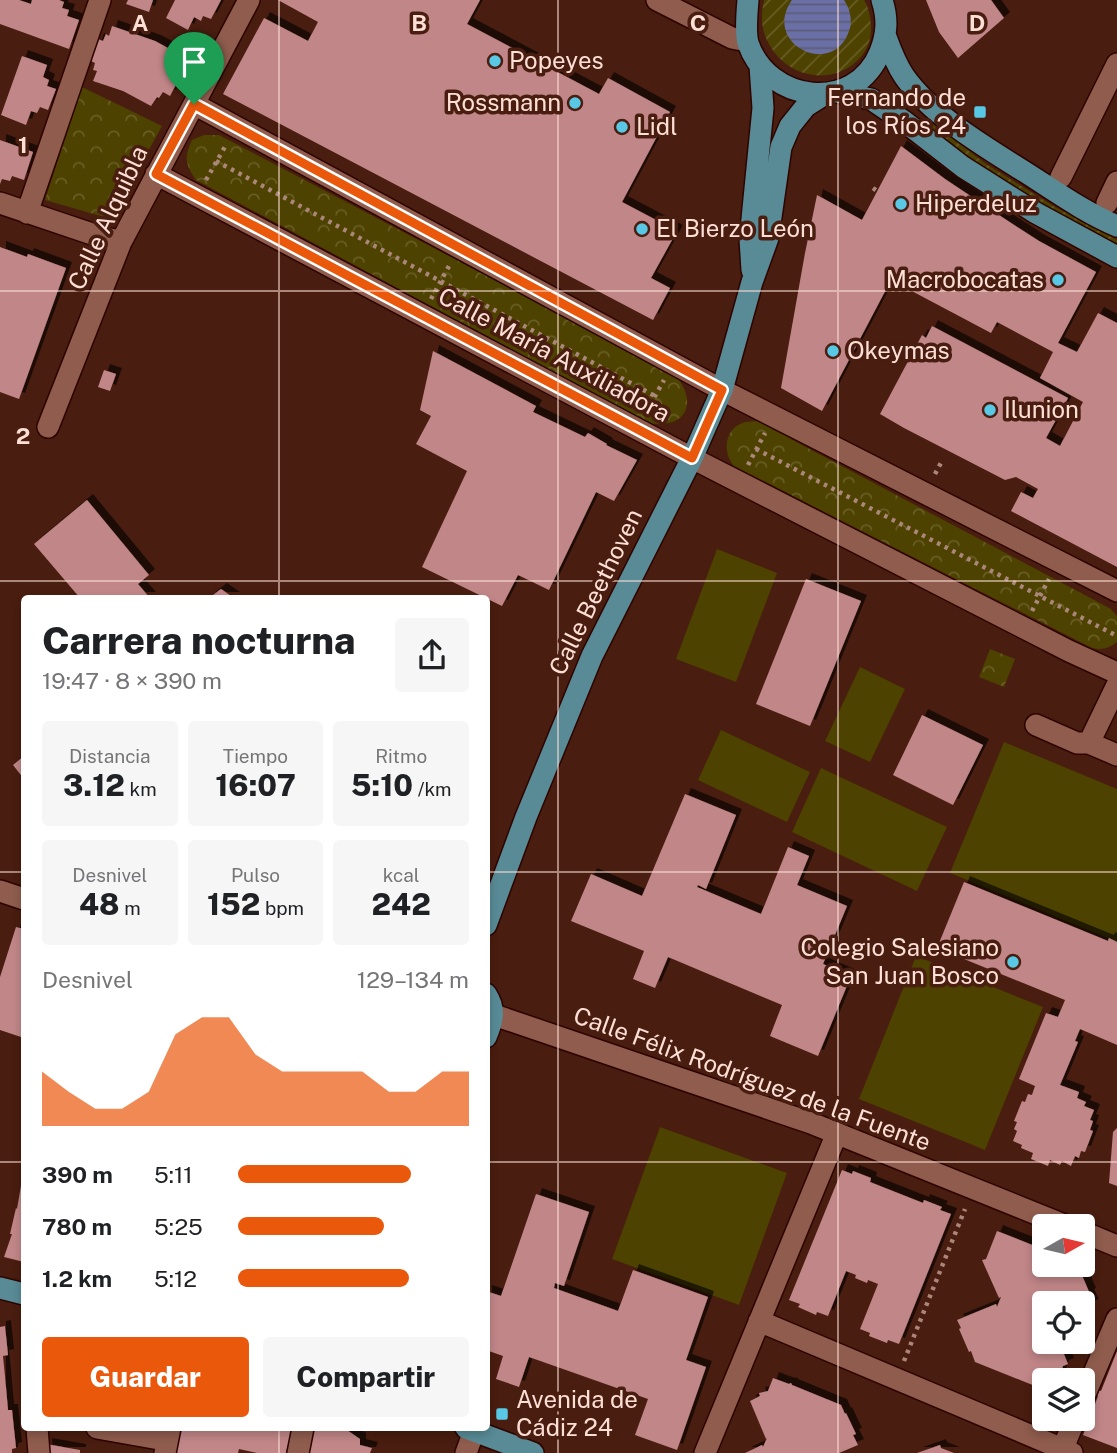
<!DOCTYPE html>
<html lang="es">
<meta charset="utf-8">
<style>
body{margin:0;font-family:"Public Sans",sans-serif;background:#f6f6f6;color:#202124;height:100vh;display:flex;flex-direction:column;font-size:26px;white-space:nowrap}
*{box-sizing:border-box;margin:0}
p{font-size:23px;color:#757577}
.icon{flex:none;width:38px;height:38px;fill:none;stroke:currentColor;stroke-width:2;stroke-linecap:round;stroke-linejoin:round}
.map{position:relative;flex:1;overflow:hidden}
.details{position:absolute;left:21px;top:595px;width:469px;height:836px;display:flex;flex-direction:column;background:#fff;border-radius:7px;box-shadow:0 4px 10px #0003}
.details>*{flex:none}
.needle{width:46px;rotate:82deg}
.fabs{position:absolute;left:1032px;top:1214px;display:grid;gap:14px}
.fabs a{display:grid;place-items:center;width:63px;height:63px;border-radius:7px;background:#fff;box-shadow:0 4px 10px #0003;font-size:35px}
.pin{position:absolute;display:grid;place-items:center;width:60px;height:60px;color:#fff;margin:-72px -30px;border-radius:50% 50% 50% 0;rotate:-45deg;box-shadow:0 0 7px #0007}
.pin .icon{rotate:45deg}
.round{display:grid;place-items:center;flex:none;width:74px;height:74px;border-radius:7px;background:#f6f6f6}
.headline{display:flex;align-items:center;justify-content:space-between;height:119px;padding:0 21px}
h1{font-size:38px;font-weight:800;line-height:52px}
.figures{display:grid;grid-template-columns:repeat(3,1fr);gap:10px;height:119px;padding:7px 21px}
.figures div{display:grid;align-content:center;border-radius:7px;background:#f6f6f6;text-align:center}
.figures b{font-size:30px;font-weight:800}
.figures small{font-size:19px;font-weight:400}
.figures p{font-size:19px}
.chart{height:196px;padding:14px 21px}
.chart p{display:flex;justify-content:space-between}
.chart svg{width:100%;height:126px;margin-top:7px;fill:#ea580c;opacity:.7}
.cta{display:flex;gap:14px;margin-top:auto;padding:14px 21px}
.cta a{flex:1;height:80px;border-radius:7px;background:#ea580c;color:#fff;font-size:28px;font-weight:800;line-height:80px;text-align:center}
.cta a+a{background:#f6f6f6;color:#202124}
ul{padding:0 21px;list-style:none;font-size:23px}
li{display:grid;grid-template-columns:112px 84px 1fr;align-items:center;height:52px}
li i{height:18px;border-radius:9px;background:#ea580c}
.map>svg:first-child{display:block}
</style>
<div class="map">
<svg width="1117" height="1453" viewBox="0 0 1117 1453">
<defs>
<pattern id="park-crowns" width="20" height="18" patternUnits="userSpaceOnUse" patternTransform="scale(1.75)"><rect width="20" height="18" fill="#4d4200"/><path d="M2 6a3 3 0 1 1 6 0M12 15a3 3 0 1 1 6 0" fill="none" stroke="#685d24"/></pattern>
<pattern id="garden-furrows" width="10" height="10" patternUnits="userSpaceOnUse" patternTransform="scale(1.75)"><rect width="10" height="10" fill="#4d4200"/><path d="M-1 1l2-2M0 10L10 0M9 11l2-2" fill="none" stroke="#685d24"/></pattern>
<pattern id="water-rules" width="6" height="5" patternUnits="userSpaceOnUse" patternTransform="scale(1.75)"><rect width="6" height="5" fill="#6a70a6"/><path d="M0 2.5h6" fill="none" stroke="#5c5c78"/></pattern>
<filter id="shadow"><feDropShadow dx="6" dy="-6" stdDeviation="0" flood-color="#0009"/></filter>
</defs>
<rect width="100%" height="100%" fill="#491d0f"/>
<path fill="url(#park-crowns)" d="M82,87l80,39 -51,93 -66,-19z
M204,135h15l456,240c24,27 11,55 -26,48l-453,-243c-11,-16 -12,-22 -4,-40z
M757,421l354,188 6,7v26c-9,7 -15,8 -25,6l-358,-182c-12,-14 -10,-38 11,-44 0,0 11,-1 12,-1z
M990,649l25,10 -11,28 -25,-10z"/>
<path fill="url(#garden-furrows)" d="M764,0h100c6,9 7,21 7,31 -1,28 -30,48 -57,44 -29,-3 -53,-30 -52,-59 0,-5 1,-11 2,-16z
M925,118l61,46 69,43 62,33v6l-64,-34 -70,-43 -61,-48z"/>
<path fill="#4d4200" d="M717,549l60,24 -41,109 -60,-23z
M860,667l45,22 -35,73 -45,-21z
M721,730l89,42 -23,50 -89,-42z
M1004,742l113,47v153l-167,-69z
M821,768l126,59 -30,64 -125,-59z
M916,956l127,51 -58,143 -126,-51z
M660,1127l127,46 -48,132 -127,-46z"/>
<path fill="url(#water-rules)" d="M792,0h52c6,9 9,21 5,31 -16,48 -88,13 -57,-31z"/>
<path fill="#c18688" filter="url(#shadow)" d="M0,0h19l12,4 1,-4h27l5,2 -2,6 7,2 -2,6 12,4 -10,29 -69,-25z
M128,0h25l-4,12 -23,-8z
M175,0h46l-10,19 -8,-3 -2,5 -7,-4 -6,13 -22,-12z
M278,0h202l-13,24 132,70 9,-16 62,34 -48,90 55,29 -26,47 19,10 -17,32 -430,-226 41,-76 44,23 10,-19z
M926,0h65l13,18 -46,40 -19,-26z
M112,26l43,15 24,13 -6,10 4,2 -4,7 7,4 -10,19 -7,-4 -4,6 -2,-1 -6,9 -28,-15 -30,-10 4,-10 -4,-1 2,-7 -4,-2 3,-11 4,-11 5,2 3,-7 3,2z
M22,56l25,9 -4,12 6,3 -2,6 9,3 -8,21 -8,-3 -3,6 -6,-2 -5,14 -25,-10z
M0,140l33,12 -9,28 -12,-4 -2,5 -8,-2 -2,5z
M901,146l44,33 63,42 31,20 57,31 -38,71 19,9 21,-39 19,10v244l-106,-56 10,-19 12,6 5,-9 -22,-12 -11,3 -101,-52 -24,-14 42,-79 4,3 6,-12 136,72 -22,40 14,8 23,-44 -43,-24 13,-26 -56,-30 -6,11 -100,-53 -69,131 -41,-23 24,-135 12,-58 45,25z
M0,247l27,10 1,-3 38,14 -47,131 -19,-7z
M433,351l103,55 -3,6 52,25 3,-4 19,11 -1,1 31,15 -23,41 -18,-9 -47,98 -31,-15 -16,31 -80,-39 45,-96 -51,-27 15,-28 -11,-6z
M104,370l12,4 -6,17 -12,-4z
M87,500l62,75 -11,9 12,14h-70l-46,-54z
M806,579l55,22 -51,125 -54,-22z
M221,589l13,9h-25z
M922,715l61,30 -30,60 -60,-30z
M24,756v23l-11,-14z
M685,794l51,21 -30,74 -8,-4 -1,2 64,27 27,-67 21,9 -12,29 50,21 -24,58 28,12 -33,80 -48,-20 12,-31 -114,-48 -13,31 -22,-9 11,-28 -73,-30 20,-47 51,22z
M964,882l144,59 1,-3 8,4v103l-37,-16 -5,12 3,1 -18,43 19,7 -2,6 9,4 -2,4 10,4 -4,10 3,1 -3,9 3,1 -8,21 -4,-1 -2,7 -4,-2 -4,10 -9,-5 -2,4 -10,-5 -2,6 -17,-7 2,-6 -12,-5 1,-3 -9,-4 4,-10 -3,-2 3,-7 -3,-1 8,-20 3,1 3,-8 4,1 3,-9 -16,-7 27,-66 12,4 7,-17 -128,-52z
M16,927l8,2v109l-24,-8v-53z
M1117,1128v58l-8,-3 4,-51z
M842,1170l10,4 1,-3 18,7 -1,4 53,21 1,-3 18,7 -2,3 11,4 -52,130 -11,-4 -1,3 -18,-7 1,-3 -10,-4 18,-45 -10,-4 -1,3 -12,-5 1,-3 -10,-4 -18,45 -11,-4 -1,3 -18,-8 2,-3 -11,-4z
M23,1174h1v88l-20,-5 8,-23h-2l6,-26 1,1z
M536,1194l53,18 -25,74 -9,-3 -1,5 64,23 15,-41 75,27 -22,63 20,7 -29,83 -42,-15 13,-36 -119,-42 -10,30 -23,-8 7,-23 -17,-6v-59l15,5z
M997,1231l48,19v15h31l3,9 2,-1 9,21 -2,1 5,10 -10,4v-5h-38v38h14l9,22 -5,2 -5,15h-13v9l-70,-28 -4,-11 -2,1 -10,-23 2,-1 -4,-8 39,-16 1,3 4,-10 -2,1 -17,-38 4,-1z
M5,1326l3,29 -5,1 2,20 3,34h4l4,38 -4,1v4h-12v-126z
M1117,1351v97l-34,-13 7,-17 -3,-1 3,-5h2l6,-16 -2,-1 2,-5 3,1z
M773,1378l16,6 2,-1 1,2 49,20 4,9 1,-1 10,21 -3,1 5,10 -19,8h-94l17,-8 1,2 4,-9 -1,1 -16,-38 10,-5 -1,-3 9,-2z
M179,1428h113l-6,25h-29l-18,-4 -1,4h-65z
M312,1428h32l16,11v6l12,3 -2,5h-63z
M46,1444l34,6v3h-33z
M940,1445l1,3 13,5h-37z"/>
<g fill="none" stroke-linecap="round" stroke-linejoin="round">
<g stroke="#2d0400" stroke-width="24">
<path id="minor" d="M657,0l75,38 15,3
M194,104l528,286 395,201
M156,174l536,284 377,193 48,22
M1061,177l56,-113
M0,203l95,32 26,7
M1107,203l10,-21
M27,213l73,-213
M48,427l73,-185 128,-242
M1036,725l41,18h12l28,12
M1089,743l28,-58
M0,891l24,8
M494,1015l317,108 258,104
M1083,1232l34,14
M759,1321l313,132
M1083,1399l34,-80
M37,1428l2,25
M97,1428l62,11
M165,1453l5,-25
M298,1453l5,-25
M466,1453l8,-22
M705,1453l132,-320
M1061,1453l14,-34"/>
</g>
<g stroke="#2d0400" stroke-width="24">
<path id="major" d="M748,0c-1,12 -3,32 0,43 20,60 107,71 132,9 7,-18 8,-33 2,-52
M886,37c5,14 10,27 18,39 28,40 80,70 121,96 30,19 59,40 92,54
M837,92l34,7 34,23 58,45 73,46 81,44
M752,270l-2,-31 13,-131 -3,-42
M486,925l40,-108 66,-161 100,-198 30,-68 30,-108 16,-44 13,-91 9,-21 16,-20 19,-12
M486,994c10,15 7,27 0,43
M0,1288l24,6
M466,1428l67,25"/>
</g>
<path stroke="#ab867a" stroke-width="4.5" stroke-dasharray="3.5 5" stroke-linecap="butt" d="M216,161l439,235
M206,180l20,-35
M873,188l4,3
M431,299l18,-33
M646,412l18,-32
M756,449l361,187
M748,465l17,-32
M935,474l8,-15
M1032,611l17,-32
M904,1361l61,-152"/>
<use href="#minor" stroke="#8f5c4d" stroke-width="21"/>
<use href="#major" stroke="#588b96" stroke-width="21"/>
</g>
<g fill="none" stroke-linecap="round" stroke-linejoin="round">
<g stroke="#fff" stroke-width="14">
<path id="route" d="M194,104l528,286 -30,68 -536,-284z"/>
</g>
<use href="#route" stroke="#ea580c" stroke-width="9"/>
</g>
<path fill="none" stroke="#fedfd6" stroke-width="2" stroke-opacity="0.55" d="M279,0v598M558,0v1453M838,0v1453M0,291h1117M0,581h1117M0,872h24M486,872h631M0,1162h24M486,1162h631M279,1428v25"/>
<g fill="#59c8e5" stroke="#491d0f" stroke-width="2.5">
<circle cx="495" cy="61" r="7"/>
<circle cx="575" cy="103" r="7"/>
<rect x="973" y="105" width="14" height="14" rx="3.5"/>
<circle cx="622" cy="127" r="7"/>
<circle cx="901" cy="204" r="7"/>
<circle cx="642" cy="229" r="7"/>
<circle cx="1058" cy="280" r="7"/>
<circle cx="833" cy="351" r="7"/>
<circle cx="990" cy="410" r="7"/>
<circle cx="1013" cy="962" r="7"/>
<rect x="495" y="1407" width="14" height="14" rx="3.5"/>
</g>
<g text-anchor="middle" stroke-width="7" stroke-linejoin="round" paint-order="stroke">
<g font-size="24" fill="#fedfd6" stroke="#491d0f" text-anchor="start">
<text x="509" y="69">Popeyes</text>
<text x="966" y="106" text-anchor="end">Fernando de<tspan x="966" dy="28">los Ríos 24</tspan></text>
<text x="561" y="111" text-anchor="end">Rossmann</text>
<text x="636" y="135">Lidl</text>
<text x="915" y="212">Hiperdeluz</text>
<text x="656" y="237">El Bierzo León</text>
<text x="1044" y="288" text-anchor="end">Macrobocatas</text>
<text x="847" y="359">Okeymas</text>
<text x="1004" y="418">Ilunion</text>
<text x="999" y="956" text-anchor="end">Colegio Salesiano<tspan x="999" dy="28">San Juan Bosco</tspan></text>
<text x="516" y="1408">Avenida de<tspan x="516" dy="28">Cádiz 24</tspan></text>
</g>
<g font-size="24" fill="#fedfd6" stroke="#491d0f">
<text transform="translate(108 218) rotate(-65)" y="8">Calle Alquibla</text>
<text transform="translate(554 355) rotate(28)" y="8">Calle María Auxiliadora</text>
<text transform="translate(596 592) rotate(-64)" y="8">Calle Beethoven</text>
<text transform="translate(752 1079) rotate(20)" y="8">Calle Félix Rodríguez de la Fuente</text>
</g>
</g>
<g font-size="23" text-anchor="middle" font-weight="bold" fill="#fedfd6" stroke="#491d0f" stroke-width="7" stroke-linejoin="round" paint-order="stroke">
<text x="140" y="31">A</text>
<text x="419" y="31">B</text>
<text x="698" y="31">C</text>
<text x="977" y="31">D</text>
<text x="23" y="153">1</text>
<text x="23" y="444">2</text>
</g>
</svg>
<div class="fabs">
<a><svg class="needle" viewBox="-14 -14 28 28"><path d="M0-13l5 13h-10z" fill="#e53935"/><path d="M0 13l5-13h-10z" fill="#757577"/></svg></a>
<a><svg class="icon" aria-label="locate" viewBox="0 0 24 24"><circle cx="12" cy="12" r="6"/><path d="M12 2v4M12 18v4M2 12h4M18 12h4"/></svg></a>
<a><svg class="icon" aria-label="layers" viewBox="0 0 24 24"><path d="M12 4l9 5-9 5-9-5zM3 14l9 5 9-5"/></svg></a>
</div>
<div class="pin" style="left:194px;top:104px;background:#1e9e55"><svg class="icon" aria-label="arrive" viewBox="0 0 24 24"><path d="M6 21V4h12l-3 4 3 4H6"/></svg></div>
<section class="details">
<div class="headline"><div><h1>Carrera nocturna</h1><p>19:47 · 8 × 390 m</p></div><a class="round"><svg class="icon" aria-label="share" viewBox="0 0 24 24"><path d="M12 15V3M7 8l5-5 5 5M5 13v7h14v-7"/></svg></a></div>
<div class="figures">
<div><p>Distancia</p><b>3.12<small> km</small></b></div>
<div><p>Tiempo</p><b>16:07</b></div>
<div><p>Ritmo</p><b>5:10<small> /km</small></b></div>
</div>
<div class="figures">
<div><p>Desnivel</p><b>48<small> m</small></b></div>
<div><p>Pulso</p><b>152<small> bpm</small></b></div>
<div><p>kcal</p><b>242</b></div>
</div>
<div class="chart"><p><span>Desnivel</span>129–134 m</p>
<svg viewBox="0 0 160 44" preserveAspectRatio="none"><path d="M0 44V25L10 32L20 38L30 38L40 32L50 12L60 6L70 6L80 19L90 25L100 25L110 25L120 25L130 32L140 32L150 25L160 25V44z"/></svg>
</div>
<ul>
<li><b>390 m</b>5:11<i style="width:75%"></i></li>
<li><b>780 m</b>5:25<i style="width:63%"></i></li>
<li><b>1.2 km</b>5:12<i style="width:74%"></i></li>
</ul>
<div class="cta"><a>Guardar</a><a>Compartir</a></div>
</section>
</div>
